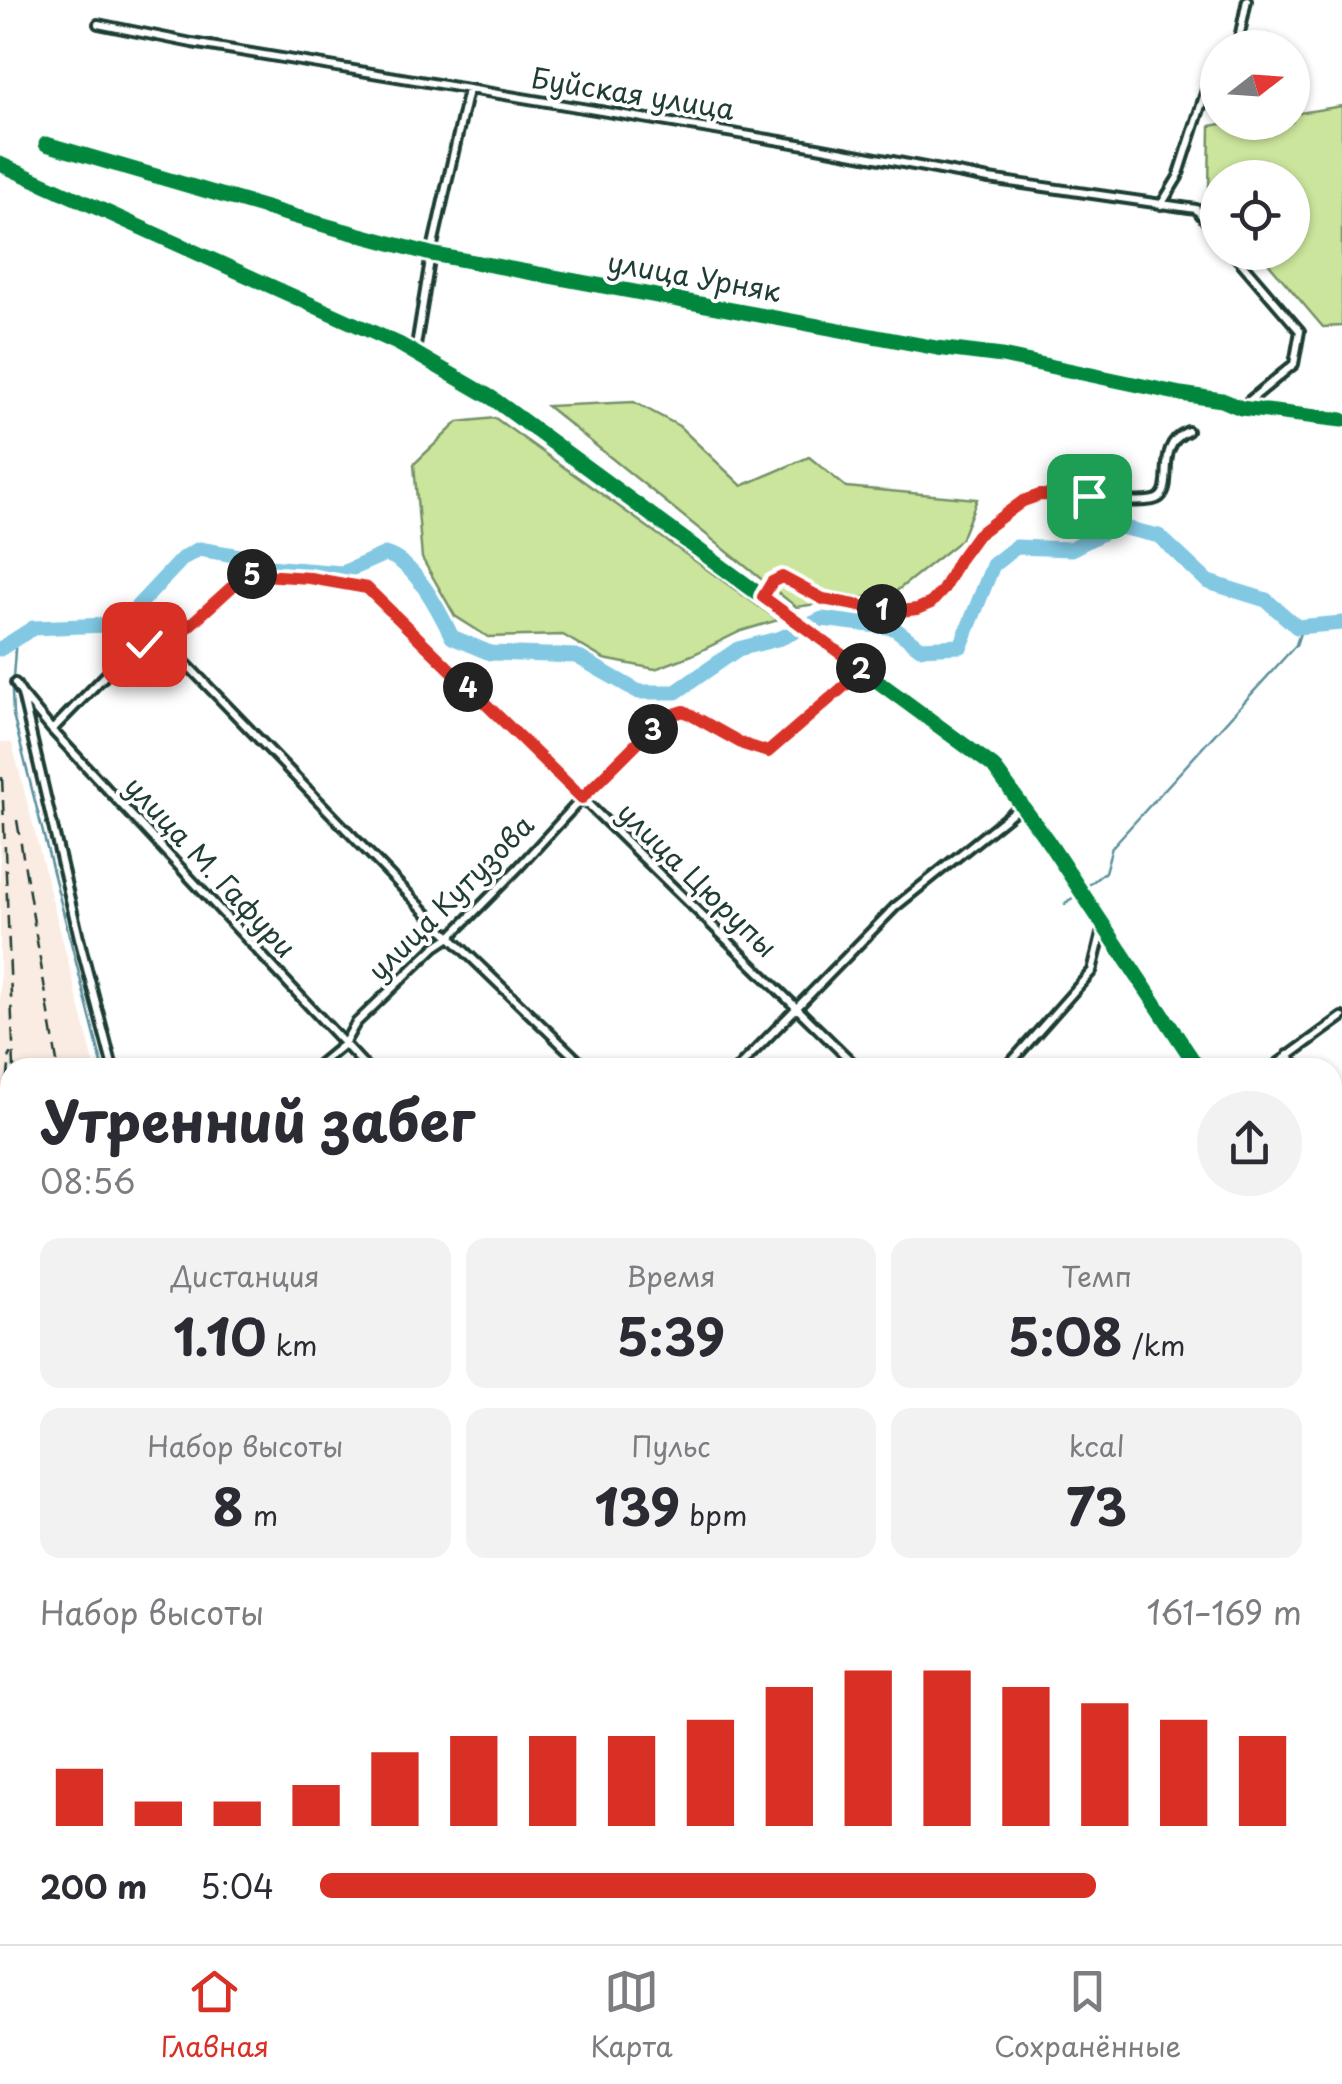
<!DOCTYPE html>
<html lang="ru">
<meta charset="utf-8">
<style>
body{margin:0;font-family:"Playpen Sans",sans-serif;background:#f2f2f3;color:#2b2b33;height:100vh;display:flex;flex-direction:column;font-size:38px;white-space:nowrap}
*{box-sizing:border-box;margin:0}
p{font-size:32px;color:#7c7c81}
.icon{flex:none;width:55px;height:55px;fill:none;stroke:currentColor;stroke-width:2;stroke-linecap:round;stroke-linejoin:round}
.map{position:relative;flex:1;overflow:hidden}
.details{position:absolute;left:0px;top:1058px;width:1342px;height:888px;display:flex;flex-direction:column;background:#fff;border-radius:30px 30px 0 0;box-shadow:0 2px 8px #0004}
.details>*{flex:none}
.needle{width:65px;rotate:73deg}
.controls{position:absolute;left:1200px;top:30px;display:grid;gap:20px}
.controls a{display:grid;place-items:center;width:110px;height:110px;border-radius:50%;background:#fff;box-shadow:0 2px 8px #0004;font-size:50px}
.pin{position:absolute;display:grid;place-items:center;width:85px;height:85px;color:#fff;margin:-42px;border-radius:20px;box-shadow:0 5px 15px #0006}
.km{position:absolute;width:50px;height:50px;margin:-25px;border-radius:50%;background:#222;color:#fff;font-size:28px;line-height:50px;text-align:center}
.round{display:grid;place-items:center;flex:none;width:105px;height:105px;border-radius:52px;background:#f2f2f3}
.summary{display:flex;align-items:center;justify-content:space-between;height:170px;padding:0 40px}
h1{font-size:55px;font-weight:700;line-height:75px}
.metrics{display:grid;grid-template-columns:repeat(3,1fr);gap:15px;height:170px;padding:10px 40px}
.metrics div{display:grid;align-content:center;border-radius:20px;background:#f2f2f3;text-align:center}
.metrics b{font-size:50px;font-weight:700}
.metrics small{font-size:28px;font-weight:400}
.metrics p{font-size:28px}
.chart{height:280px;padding:20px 40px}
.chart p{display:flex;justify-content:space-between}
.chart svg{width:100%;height:180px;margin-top:10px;stroke:#d93025;stroke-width:6}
ul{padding:0 40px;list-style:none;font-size:32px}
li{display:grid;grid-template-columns:160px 120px 1fr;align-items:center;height:75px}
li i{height:25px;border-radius:12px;background:#d93025}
.dock{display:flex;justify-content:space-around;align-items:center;height:140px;border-top:2px solid #e1e1e2;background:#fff;font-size:28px;color:#7c7c81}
.dock a{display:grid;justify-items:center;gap:5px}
.dock .current{color:#d93025}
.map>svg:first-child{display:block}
</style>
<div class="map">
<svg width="1342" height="1944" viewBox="0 0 1342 1944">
<rect width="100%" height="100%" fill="#fff"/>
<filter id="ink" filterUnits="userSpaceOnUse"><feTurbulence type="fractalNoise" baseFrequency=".01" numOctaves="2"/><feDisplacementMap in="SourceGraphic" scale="20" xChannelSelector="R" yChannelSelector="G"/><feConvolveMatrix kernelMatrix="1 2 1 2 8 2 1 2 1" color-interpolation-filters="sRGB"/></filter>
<g filter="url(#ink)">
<path fill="#faece2" d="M0,742l12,1 83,324 -85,1v867h201l1,9h-212z
M962,1935h216l-5,9h-208z"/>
<path fill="#cbe59c" stroke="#759168" stroke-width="2.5" d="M1342,106v220l-19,1 -63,-74 32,-1v-74h-74l-1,25 -8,-10 1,-67 23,-4h59l1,-8z
M634,402l45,24 63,60 67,-29 37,30 131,12 -16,41 -67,53 -98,14 -249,-201z
M495,418l283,202 -37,11 -49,24 -37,14 -51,-10 -41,-24 -75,2 -33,-21 -33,-58 -8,-94 44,-42z"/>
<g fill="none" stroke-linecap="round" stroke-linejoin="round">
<path stroke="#5a909d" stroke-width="2.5" d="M16,637l-4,54 1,24 90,353
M1065,904l40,-32 7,-25 184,-202 6,-18
M1332,1343l10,10
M222,1935l2,9"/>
<path stroke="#82c8e3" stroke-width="15" d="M0,649l33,-21 74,-3 28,-16 48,-51 16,-9 47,8 23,10 73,6 43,-19c30,8 54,56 67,83l38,16 86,3 63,36h37l62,-43 43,-11 41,-19 72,9 26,20 41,-2 32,-81 23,-18 55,2 45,-23 43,10 49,46 58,18 31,27 45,-4"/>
<g stroke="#1f3d34" stroke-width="14">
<path id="minor" d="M98,24l94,19 625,104 172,32 207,30 22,26
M1237,48l10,-48
M46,144l285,83 100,27 506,94 65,8 179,38 41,6 19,8 101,12
M1161,205l17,-28 28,-87 12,-14
M1232,252l68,79 -6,33 -51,42
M415,352l16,-98 37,-164
M763,597l9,-15 10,-5c13,6 26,17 40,22 9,3 21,3 30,5 31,5 71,18 92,-15 5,-8 8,-18 14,-27 12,-20 27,-35 47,-49 10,-7 21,-16 34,-18 25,-5 106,15 121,2 15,-14 -6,-51 28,-66
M143,619l307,318 136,131
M15,683l7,11 58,248 33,126
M22,694l30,36 315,338
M52,730l80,-82 12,-4h25l77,-71 64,5 57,10 491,480
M1288,1055l10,13
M315,1068l29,-24 12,-21 79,-76 15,-10 68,-69 76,-83 48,-48 26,-21 16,-5 59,33 25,8 94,-82
M738,1068l157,-161 127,-102
M1006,1068l86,-97 11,-45
M1272,1068l70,-51
M1332,1117l10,14
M1332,1470l10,-3
M228,1935v9
M240,1944l7,-9
M590,1944l4,-9
M785,1944l8,-9"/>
</g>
<g stroke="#1f3d34" stroke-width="16">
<path id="tertiary" d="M0,164l399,180 93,54 501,368 54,74 151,228
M1332,1253l10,13
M1332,1323l10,-7
M483,1944l11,-9"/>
</g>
<use href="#minor" stroke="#fff" stroke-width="6"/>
<use href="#tertiary" stroke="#fff" stroke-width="9"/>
<path stroke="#1f3d34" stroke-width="2.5" stroke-dasharray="15 8" stroke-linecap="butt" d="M2,777l12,291
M17,820l41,248
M0,1173l10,-120
M0,1464l8,142
M0,1591l10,191
M0,1815l10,43
M1332,1884l10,-13
M28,1935l2,9
M52,1935l1,9
M74,1944v-9
M94,1944l2,-9
M1138,1944l6,-9
M1290,1944l7,-9"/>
<g stroke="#fff" stroke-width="21">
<path id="cycleway" d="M46,144l285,83 100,27 506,94 65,8 179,38 41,6 19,8 101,12
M0,164l399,180 93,54 501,368 54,74 151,228"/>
</g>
<use href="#cycleway" stroke="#00873e" stroke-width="15"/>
</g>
</g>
<g fill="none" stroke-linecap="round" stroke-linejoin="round" filter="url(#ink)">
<g stroke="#fff" stroke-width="20">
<path id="route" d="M144,644h25l77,-70 64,4 57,10 215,210 60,-60 26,-22 16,-5 59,33 25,8 95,-82 -100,-73 9,-15 10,-5 41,22 70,13 24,-3 14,-6 12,-13 15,-29 19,-26 46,-34 17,-6 49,1"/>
</g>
<use href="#route" stroke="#d93025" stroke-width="12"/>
</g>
<g text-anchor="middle" stroke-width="8" stroke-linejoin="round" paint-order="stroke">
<g font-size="28" fill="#1f3d34" stroke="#fff">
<text transform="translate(633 94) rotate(9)" y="10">Буйская улица</text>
<text transform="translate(694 277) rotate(10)" y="10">улица Урняк</text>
<text transform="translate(210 867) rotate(47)" y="10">улица М. Гафури</text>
<text transform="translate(697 880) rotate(44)" y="10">улица Цюрупы</text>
<text transform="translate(451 898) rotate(-45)" y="10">улица Кутузова</text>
</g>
</g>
</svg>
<div class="controls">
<a><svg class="needle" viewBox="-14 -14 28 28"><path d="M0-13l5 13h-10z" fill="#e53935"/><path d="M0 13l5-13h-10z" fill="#7c7c81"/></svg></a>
<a><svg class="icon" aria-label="locate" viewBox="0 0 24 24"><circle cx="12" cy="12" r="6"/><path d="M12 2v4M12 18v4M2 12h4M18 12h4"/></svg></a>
</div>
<div class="pin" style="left:1089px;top:496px;background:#1e9e55"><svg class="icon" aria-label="arrive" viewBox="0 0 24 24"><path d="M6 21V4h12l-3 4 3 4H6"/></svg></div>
<div class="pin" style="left:144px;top:644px;background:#d93025"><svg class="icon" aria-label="check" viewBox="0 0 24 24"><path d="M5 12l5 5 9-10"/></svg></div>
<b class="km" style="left:882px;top:609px">1</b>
<b class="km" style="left:861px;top:668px">2</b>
<b class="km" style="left:653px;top:729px">3</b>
<b class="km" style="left:468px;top:687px">4</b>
<b class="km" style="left:252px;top:574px">5</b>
<section class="details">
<div class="summary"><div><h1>Утренний забег</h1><p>08:56</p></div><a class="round"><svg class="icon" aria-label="share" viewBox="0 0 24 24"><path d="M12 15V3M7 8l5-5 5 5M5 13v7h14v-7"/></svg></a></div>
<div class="metrics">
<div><p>Дистанция</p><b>1.10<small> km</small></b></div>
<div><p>Время</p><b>5:39</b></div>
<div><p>Темп</p><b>5:08<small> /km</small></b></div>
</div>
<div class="metrics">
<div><p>Набор высоты</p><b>8<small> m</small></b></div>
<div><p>Пульс</p><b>139<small> bpm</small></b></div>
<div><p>kcal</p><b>73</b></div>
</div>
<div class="chart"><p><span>Набор высоты</span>161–169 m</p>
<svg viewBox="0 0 160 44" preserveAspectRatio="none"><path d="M5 44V30M15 44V38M25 44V38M35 44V34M45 44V26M55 44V22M65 44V22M75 44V22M85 44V18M95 44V10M105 44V6M115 44V6M125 44V10M135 44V14M145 44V18M155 44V22"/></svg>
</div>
<ul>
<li><b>200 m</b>5:04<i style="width:79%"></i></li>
</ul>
</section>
</div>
<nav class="dock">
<a class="current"><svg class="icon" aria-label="home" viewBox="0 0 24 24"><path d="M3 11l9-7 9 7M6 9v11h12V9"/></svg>Главная</a>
<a><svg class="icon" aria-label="map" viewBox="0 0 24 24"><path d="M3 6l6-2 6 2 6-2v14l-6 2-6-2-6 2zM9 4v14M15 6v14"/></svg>Карта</a>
<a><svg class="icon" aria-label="saved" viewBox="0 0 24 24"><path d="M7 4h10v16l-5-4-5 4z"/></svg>Сохранённые</a>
</nav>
